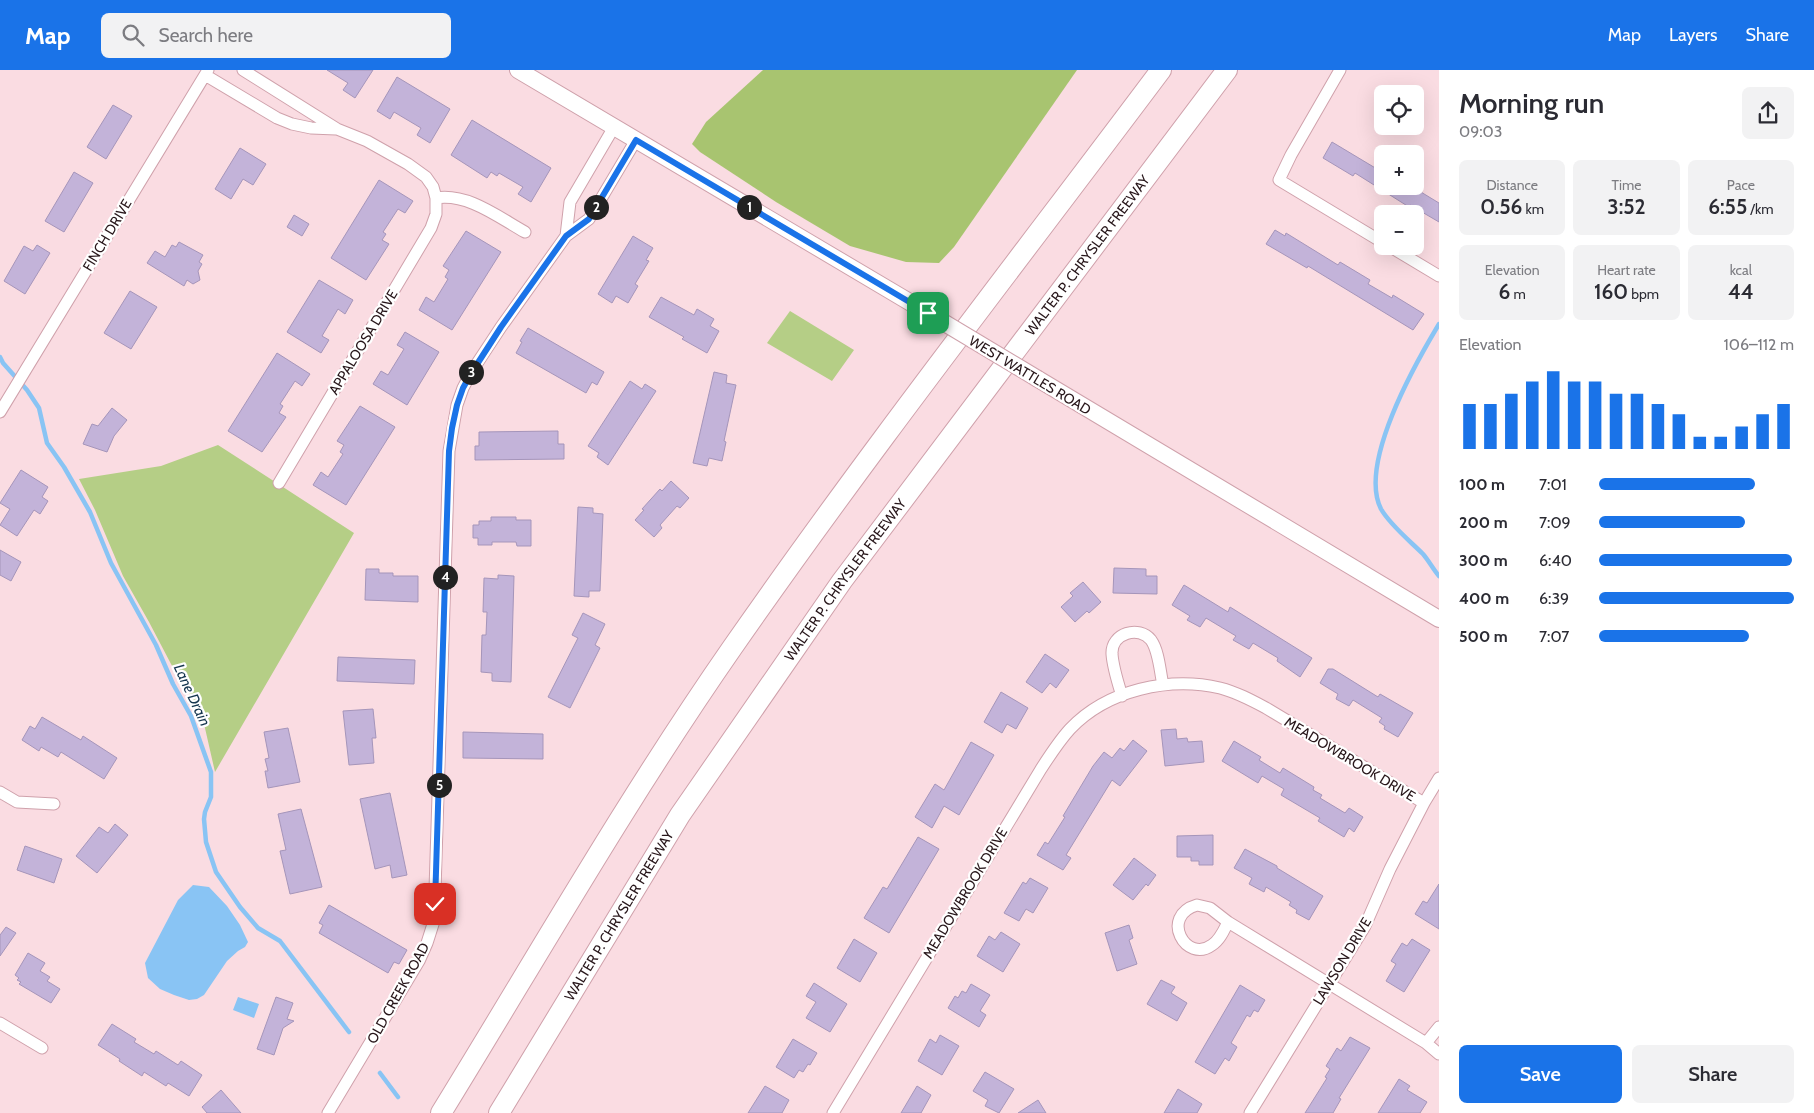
<!DOCTYPE html>
<meta charset="utf-8">
<style>
body{margin:0;font-family:Cabin,sans-serif;background:#f2f2f3;color:#2b2b33;height:100vh;display:flex;flex-direction:column;font-size:19px;white-space:nowrap}
*{box-sizing:border-box;margin:0}
p{font-size:16px;color:#7c7c81}
.icon{flex:none;width:28px;height:28px;fill:none;stroke:currentColor;stroke-width:2;stroke-linecap:round;stroke-linejoin:round}
.map{position:relative;flex:1;overflow:hidden}
.side{display:flex;flex-direction:column;background:#fff;width:375px}
.side>*{flex:none}
.tools{position:absolute;left:1374px;top:15px;display:grid;gap:10px}
.tools a{display:grid;place-items:center;width:50px;height:50px;border-radius:8px;background:#fff;box-shadow:0 5px 20px #0002;font-size:25px}
.pin{position:absolute;display:grid;place-items:center;width:42px;height:42px;color:#fff;margin:-21px;border-radius:10px;box-shadow:0 2px 8px #0006}
.km{position:absolute;width:25px;height:25px;margin:-12px;border-radius:50%;background:#222;color:#fff;font-size:14px;line-height:25px;text-align:center}
.round{display:grid;place-items:center;flex:none;width:52px;height:52px;border-radius:8px;background:#f2f2f3}
.headline{display:flex;align-items:center;justify-content:space-between;height:85px;padding:0 20px}
h1{font-size:28px;font-weight:600;line-height:38px}
.metrics{display:grid;grid-template-columns:repeat(3,1fr);gap:8px;height:85px;padding:5px 20px}
.metrics div{display:grid;align-content:center;border-radius:8px;background:#f2f2f3;text-align:center}
.metrics b{font-size:21px;font-weight:600}
.metrics small{font-size:14px;font-weight:400}
.metrics p{font-size:14px}
.chart{height:140px;padding:10px 20px}
.chart p{display:flex;justify-content:space-between}
.chart svg{width:100%;height:90px;margin-top:5px;stroke:#1a73e8;stroke-width:6}
.action{display:flex;gap:10px;margin-top:auto;padding:10px 20px}
.action a{flex:1;height:58px;border-radius:8px;background:#1a73e8;color:#fff;font-size:20px;font-weight:600;line-height:58px;text-align:center}
.action a+a{background:#f2f2f3;color:#2b2b33}
ul{padding:0 20px;list-style:none;font-size:16px}
li{display:grid;grid-template-columns:80px 60px 1fr;align-items:center;height:38px}
li i{height:12px;border-radius:6px;background:#1a73e8}
header{display:flex;align-items:center;gap:30px;box-sizing:border-box;height:70px;padding:0 25px;background:#1a73e8;color:#fff}
header strong{font-size:24px}
nav{display:flex;gap:28px;margin-inline-start:auto;font-size:18px}
.search{width:350px;height:45px;background:#f2f2f3;display:flex;align-items:center;gap:12px;box-sizing:border-box;padding:0 18px;border-radius:8px;color:#7c7c81;font-size:19px}
main{display:flex;flex:1;min-height:0}
.map>svg:first-child{display:block}
</style>
<header>
<strong>Map</strong>
<div class="search"><svg class="icon" aria-label="search" viewBox="0 0 24 24"><circle cx="10" cy="10" r="6"/><path d="M15 15l6 6"/></svg>Search here</div>
<nav><a>Map</a><a>Layers</a><a>Share</a></nav>
</header>
<main>
<div class="map">
<svg width="1439" height="1043" viewBox="0 0 1439 1043">
<rect width="100%" height="100%" fill="#fadce2"/>
<path fill="#b5ce86" d="M790,241l64,39 -22,31 -65,-38z
M218,375l136,88 -139,239 -13,-57 -31,-51 -22,-42 -26,-46 -28,-66 -16,-31 82,-13z"/>
<path fill="#a8c470" d="M763,0h314l-123,177 -15,16 -33,-1 -56,-16 -74,-44 -76,-50 -8,-8 14,-22z"/>
<path fill="#89c4f4" d="M193,815l16,2 18,19 13,19 8,17 -3,5 -7,4 -11,10 -23,34 -7,4 -8,1 -15,-5 -14,-6 -12,-11 -3,-15 33,-63z
M238,927l21,7 -5,14 -21,-8z"/>
<g fill="none" stroke-linecap="round" stroke-linejoin="round">
<path stroke="#89c4f4" stroke-width="4.5" d="M1439,254c-24,40 -81,140 -58,185 9,16 29,32 42,45 6,7 10,15 16,22
M0,287l3,6 24,27 12,18 8,35 17,24 26,45 21,51 45,82 17,39 18,32 20,56v25l-6,15 -1,7 2,23 10,30 24,35 18,21 22,13 69,91
M380,1003l18,24"/>
</g>
<path fill="#c3b3d9" stroke="#a595ba" d="M327,0h46l-18,28 -12,-8 5,-7z
M397,7l53,32 -20,34 -13,-8 4,-7 -27,-16 -4,7 -13,-8z
M113,35l19,11 -26,43 -19,-12z
M472,50l79,48 -20,34 -13,-8 5,-7 -24,-14 -2,3 -6,-4 -4,6 -36,-23z
M1332,72l50,30v14h29l28,17v19l-29,-17 -1,2 -54,-34 -2,3 -30,-18z
M240,78l26,16 -13,21 -10,-6 -12,20 -16,-10z
M74,102l19,11 -29,49 -19,-11z
M379,110l34,21 -8,12 -7,-4 -15,23 3,2 -4,6 7,4 -23,36 -35,-22z
M294,145l15,9 -7,12 -15,-9z
M1275,160l10,6 1,-3 52,32 2,-3 30,18 -2,4 24,14 1,-3 31,19 -11,16 -105,-64 -1,2 -41,-24z
M466,161l35,21 -49,78 -33,-20 7,-13 8,5 14,-23 -3,-2 4,-7 -6,-4z
M633,166l20,12 -7,12 3,1 -14,23 3,2 -10,17 -12,-7 -4,7 -14,-9z
M179,172l24,13 -4,7 3,2 -4,7 2,9 -7,4 -6,-4 -3,6 -37,-23 8,-12 10,6 7,-12 4,2z
M37,175l13,8 -25,41 -21,-13 20,-35 9,5z
M319,210l34,20 -8,14 -7,-5 -16,27 7,4 -8,13 -34,-21z
M130,221l27,16 -26,42 -27,-16z
M661,227l33,18 3,-6 17,10 -4,7 9,5 -12,22 -25,-14 2,-2 -35,-20z
M528,258l76,44 -7,13 -5,-3 -6,11 -70,-40 6,-11 -2,-1z
M405,262l34,20 -32,53 -34,-21 8,-13 7,4 16,-26 -7,-4z
M277,283l33,21 -8,12 -7,-5 -15,23 3,2 -4,7 7,4 -24,35 -34,-21z
M714,302l13,3 -1,8 10,2 -12,56 2,1 -4,19 -13,-3 -2,8 -14,-3z
M630,311l12,8 3,-5 11,7 -48,74 -11,-8 2,-4 -11,-7z
M360,336l35,21 -49,78 -33,-20 8,-13 7,5 15,-23 -3,-2 4,-7 -7,-4z
M112,338l15,12 -13,16 -7,16 -24,-8 9,-20 6,2z
M558,361v13h6v15l-89,1v-14h4v-14z
M21,400l27,17 -6,10 6,4 -8,13 -6,-4 -17,26 -17,-11 10,-16 -10,-6z
M671,411l18,17 -9,10 -3,-2 -17,19 2,3 -8,9 -19,-17 9,-10 -2,-1 18,-20 2,2z
M578,437l15,1v5l10,1 -3,77h-11v6l-15,-1z
M491,447h25v3h15v26h-14l-1,-4h-24v3h-14v-7h-5v-13h6v-4h12z
M0,480l21,12 -10,19 -11,-6z
M1114,498l32,1v7h11v18l-44,-1z
M366,499h13v4h14v3h25v26l-53,-2z
M498,505l16,1 -3,106 -19,-1v-8l-11,-1 1,-37h4l1,-23h-4l1,-34 14,1z
M1083,512l18,20 -12,11 -2,-2 -12,11 -14,-15 12,-11 -3,-3z
M1184,515l44,27 2,-5 82,51 -12,19 -23,-16 1,-3 -25,-15 -4,6 -16,-9 3,-4 -30,-18 -6,9 -13,-7 3,-4 -18,-11z
M583,543l22,11 -10,21 5,3 -30,60 -22,-11 30,-59 -6,-3z
M1045,584l24,16 -13,18 -6,-5 -8,10 -16,-11z
M338,587l77,3 -1,24 -77,-3z
M1328,599h5l45,28 2,-3 33,19 -15,24 -14,-8 1,-3 -6,-4 3,-4 -29,-18 -4,6 -13,-7 2,-5 -18,-11z
M1001,622l27,16 -12,21 -9,-5 -5,9 -18,-11z
M373,639l3,29h-4l2,25 -25,2 -6,-54z
M42,647l39,23 2,-4 34,22 -13,21 -43,-27 -3,5 -17,-10 -2,4 -17,-11 8,-14 5,3z
M288,658l12,54 -32,6 -3,-17h3l-3,-12 4,-1 -5,-26z
M1176,659l1,10 10,-1 1,4 14,-1 2,21 -39,4 -4,-36z
M463,662l80,2v25l-80,-1z
M1133,670l14,11 -27,35 -8,-6 -46,75 5,3 -8,12 -26,-15 8,-13 3,2 17,-27 -2,-1 30,-50 11,-14 8,6 8,-10 4,3z
M1234,671l27,16 -2,3 21,13 3,-5 31,19 -1,3 9,5 -2,3 25,15 4,-5 14,9 -9,15 -5,-4 -5,9 -26,-16 2,-3 -39,-23 3,-6 -22,-13 -4,7 -36,-22z
M971,672l23,13 -35,60 -15,-9 -12,22 -17,-11 20,-33 9,6z
M390,723l17,82 -15,3 -2,-13 -15,4 -15,-70z
M301,739l21,78 -32,7 -10,-43 6,-1 -8,-36z
M115,754l13,11 -31,38 -21,-17 23,-29 9,6z
M1213,765v30h-14v-4h-8v-4h-14v-21z
M918,767l21,12 -50,84 -25,-15 19,-31 4,2z
M25,776l37,13 -8,24 -37,-13z
M1245,779l32,17v2l46,28 -14,24 -13,-7 1,-3 -8,-5 2,-3 -25,-15 -2,5 -15,-8 3,-6 -18,-10z
M1134,788l22,17 -8,11 -2,-2 -13,16 -20,-15z
M1030,808l18,10 -15,25 -7,-4 -7,12 -15,-8 19,-31 3,2z
M1439,814v45l-24,-15 8,-13 4,2z
M329,835l78,45 -8,14 -5,-2 -6,11 -69,-40 4,-8 -4,-2z
M1129,855l4,13 -4,2 8,24 -20,7 -12,-38z
M6,857l10,6 -16,23v-21z
M1001,862l19,12 -17,28 -26,-16 12,-20 6,4z
M854,869l23,14 -17,29 -23,-14z
M1412,869l18,11 -26,42 -18,-11 10,-17 -5,-3 11,-18 5,3z
M28,883l17,10 -5,8 10,6 -3,4 13,8 -9,14 -32,-19 2,-2 -4,-2 2,-2 -4,-3z
M1161,910l14,7 -4,6 16,10 -10,18 -30,-17z
M814,913l33,21 -17,28 -24,-14 10,-16 -10,-6z
M971,914l19,11 -10,16 6,4 -7,12 -31,-19 7,-12 3,2 4,-7 4,2z
M1240,915l25,15 -7,12 -4,-2 -4,7 -3,-2 -16,28 6,4 -8,14 -4,-3 -10,16 -20,-12z
M276,927l17,6 -6,16 7,2 -11,7 -9,27 -17,-6z
M112,954l24,15 -2,3 20,12 2,-3 22,14 3,-4 21,14 -13,21 -21,-13 -2,3 -22,-14 -2,4 -23,-15 1,-2 -22,-14z
M940,965l19,11 -17,29 -24,-14 12,-22 6,4z
M1350,967l20,11 -31,50 2,1 -8,14h-28l22,-35 -2,-1 5,-8 -4,-3 11,-18 4,3z
M793,969l24,14 -7,12 -2,-1 -5,8 -4,-2 -5,8 -18,-11z
M985,1002l29,17 -15,24 -14,-7 3,-6 -15,-9z
M1399,1009l11,7 -3,4 20,12 -7,11h-42z
M765,1016l24,14 -7,13h-34z
M917,1016l14,9 -10,18h-20z
M1178,1019l24,15 -5,9h-33z
M221,1020l20,23h-34l-5,-6z
M1038,1030l8,13h-28z"/>
<g fill="none" stroke-linecap="round" stroke-linejoin="round">
<g stroke="#cfa1ab" stroke-width="13">
<path id="street" d="M243,0l94,59 30,12 41,23 18,13 7,10 3,11v16l-5,14 -152,255
M1340,0l-49,85 -12,25 103,62
M205,5l72,43 15,6 19,4 25,1
M436,128c32,-5 62,19 89,34
M566,166l4,-34 44,-75
M1389,176l50,30
M0,342l208,-342
M1122,626c-4,-13 -9,-28 -10,-42 -1,-21 27,-29 39,-14 8,11 9,32 12,45
M0,722l17,10 37,2
M1197,835l13,3 18,14c-4,8 -8,18 -16,23 -26,19 -53,-29 -15,-40z
M1228,852l198,121
M0,953l42,25
M1439,957l-13,16 13,11
M328,1043l91,-152 8,-18 7,-22 15,-470 8,-46 6,-17 9,-17 29,-44 65,-91 23,-17 47,-79
M833,1043l208,-344c9,-14 18,-28 29,-40 37,-39 99,-53 150,-41 16,4 31,12 46,20l158,95
M1250,1043l115,-187 25,-57 34,-66 15,-25"/>
</g>
<g stroke="#cfa1ab" stroke-width="18">
<path id="secondary" d="M518,0l410,243
M1038,309l401,240"/>
</g>
<g stroke="#cfa1ab" stroke-width="22">
<g id="highway">
<path d="M441,1043c96,-156 186,-314 291,-465 137,-197 285,-386 429,-578"/>
<path id="s1" d="M499,1043l181,-298 162,-234 385,-511"/>
</g>
</g>
<use href="#street" stroke="#fff" stroke-width="11"/>
<use href="#secondary" stroke="#fff" stroke-width="16"/>
<use href="#highway" stroke="#fff" stroke-width="20"/>
<g stroke="#cfa1ab" stroke-width="18" stroke-linecap="butt">
<path id="secondary-bridge" d="M928,243l110,66"/>
</g>
<use href="#secondary-bridge" stroke="#fff" stroke-width="16"/>
</g>
<g fill="none" stroke-linecap="round" stroke-linejoin="round">
<g stroke="#fff" stroke-width="10">
<path id="route" d="M435,834l14,-453 3,-23 5,-23 6,-17 9,-16 29,-45 65,-91 23,-17 47,-79 292,173"/>
</g>
<use href="#route" stroke="#1a73e8" stroke-width="6"/>
</g>
<g text-anchor="middle" stroke-width="4.5" stroke-linejoin="round" paint-order="stroke">
<g font-size="14" fill="#27161a" stroke="#fff">
<text transform="translate(107 165) rotate(-59)" y="5">FINCH DRIVE</text>
<text dy="5" stroke="none"><textPath href="#s1" startOffset="1041">WALTER P. CHRYSLER FREEWAY</textPath></text>
<text transform="translate(363 272) rotate(-59)" y="5">APPALOOSA DRIVE</text>
<text transform="translate(1030 305) rotate(31)" y="5">WEST WATTLES ROAD</text>
<text dy="5" stroke="none"><textPath href="#s1" startOffset="636">WALTER P. CHRYSLER FREEWAY</textPath></text>
<text transform="translate(1350 689) rotate(31)" y="5">MEADOWBROOK DRIVE</text>
<text transform="translate(965 823) rotate(-59)" y="5">MEADOWBROOK DRIVE</text>
<text dy="5" stroke="none"><textPath href="#s1" startOffset="231">WALTER P. CHRYSLER FREEWAY</textPath></text>
<text transform="translate(1342 891) rotate(-59)" y="5">LAWSON DRIVE</text>
<text transform="translate(398 923) rotate(-61)" y="5">OLD CREEK ROAD</text>
</g>
<g font-size="15" font-style="italic" fill="#16364f" stroke="#fff">
<text transform="translate(192 625) rotate(65)" y="5">Lane Drain</text>
</g>
</g>
</svg>
<div class="tools">
<a><svg class="icon" aria-label="locate" viewBox="0 0 24 24"><circle cx="12" cy="12" r="6"/><path d="M12 2v4M12 18v4M2 12h4M18 12h4"/></svg></a>
<a>+</a>
<a>−</a>
</div>
<div class="pin" style="left:928px;top:243px;background:#1e9e55"><svg class="icon" aria-label="arrive" viewBox="0 0 24 24"><path d="M6 21V4h12l-3 4 3 4H6"/></svg></div>
<div class="pin" style="left:435px;top:834px;background:#d93025"><svg class="icon" aria-label="check" viewBox="0 0 24 24"><path d="M5 12l5 5 9-10"/></svg></div>
<b class="km" style="left:749px;top:137px">1</b>
<b class="km" style="left:596px;top:137px">2</b>
<b class="km" style="left:471px;top:302px">3</b>
<b class="km" style="left:445px;top:507px">4</b>
<b class="km" style="left:439px;top:715px">5</b>
</div>
<section class="side">
<div class="headline"><div><h1>Morning run</h1><p>09:03</p></div><a class="round"><svg class="icon" aria-label="share" viewBox="0 0 24 24"><path d="M12 15V3M7 8l5-5 5 5M5 13v7h14v-7"/></svg></a></div>
<div class="metrics">
<div><p>Distance</p><b>0.56<small> km</small></b></div>
<div><p>Time</p><b>3:52</b></div>
<div><p>Pace</p><b>6:55<small> /km</small></b></div>
</div>
<div class="metrics">
<div><p>Elevation</p><b>6<small> m</small></b></div>
<div><p>Heart rate</p><b>160<small> bpm</small></b></div>
<div><p>kcal</p><b>44</b></div>
</div>
<div class="chart"><p><span>Elevation</span>106–112 m</p>
<svg viewBox="0 0 160 44" preserveAspectRatio="none"><path d="M5 44V22M15 44V22M25 44V17M35 44V11M45 44V6M55 44V11M65 44V11M75 44V17M85 44V17M95 44V22M105 44V27M115 44V38M125 44V38M135 44V33M145 44V27M155 44V22"/></svg>
</div>
<ul>
<li><b>100 m</b>7:01<i style="width:80%"></i></li>
<li><b>200 m</b>7:09<i style="width:75%"></i></li>
<li><b>300 m</b>6:40<i style="width:99%"></i></li>
<li><b>400 m</b>6:39<i style="width:100%"></i></li>
<li><b>500 m</b>7:07<i style="width:77%"></i></li>
</ul>
<div class="action"><a>Save</a><a>Share</a></div>
</section>
</main>
